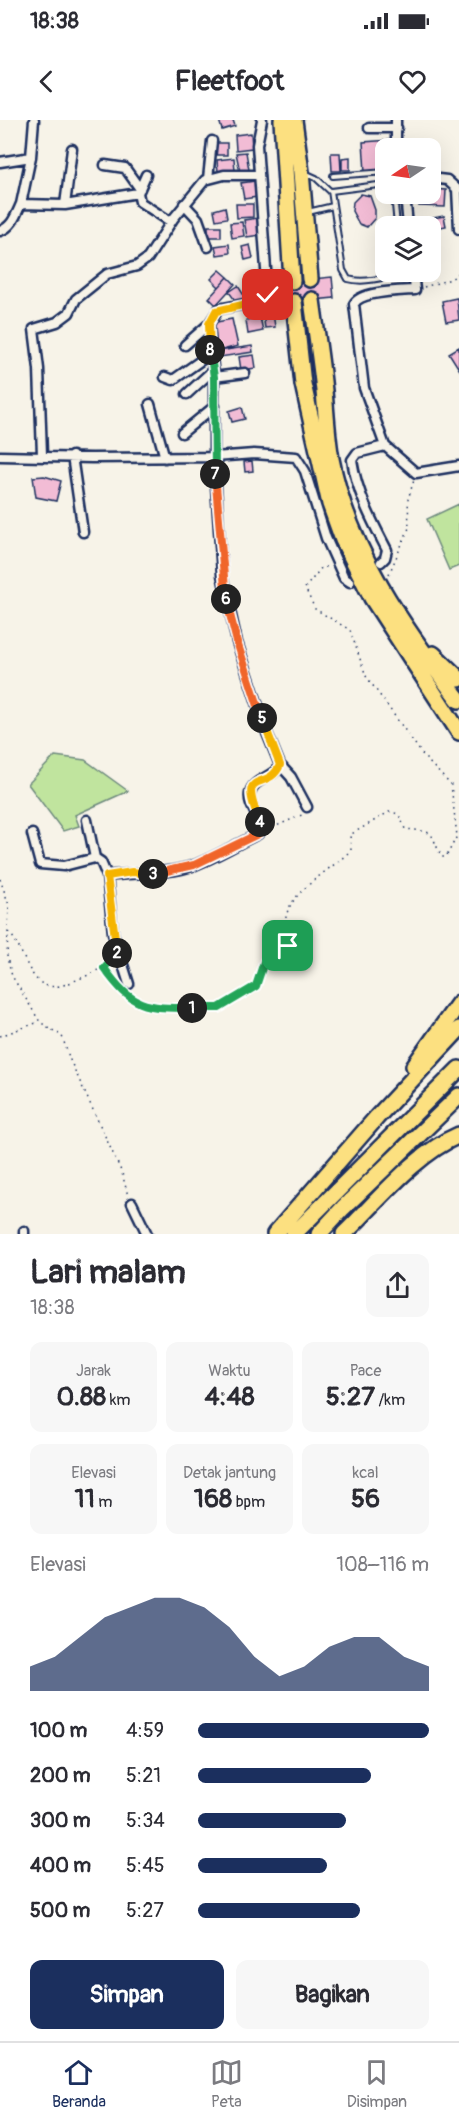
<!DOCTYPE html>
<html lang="id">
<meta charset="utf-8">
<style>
body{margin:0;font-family:Pangolin,sans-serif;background:#f7f7f7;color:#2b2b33;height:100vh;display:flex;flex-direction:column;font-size:22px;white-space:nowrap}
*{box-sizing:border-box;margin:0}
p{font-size:20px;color:#7c7c81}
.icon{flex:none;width:33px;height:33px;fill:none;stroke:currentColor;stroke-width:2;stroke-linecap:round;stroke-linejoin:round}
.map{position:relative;height:1114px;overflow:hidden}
.side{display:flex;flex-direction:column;background:#fff;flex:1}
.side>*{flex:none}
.needle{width:39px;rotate:257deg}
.tools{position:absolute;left:375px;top:18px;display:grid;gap:12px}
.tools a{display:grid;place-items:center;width:66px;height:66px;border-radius:12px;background:#fff;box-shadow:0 6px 24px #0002;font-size:30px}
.pin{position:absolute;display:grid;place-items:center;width:51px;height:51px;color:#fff;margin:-26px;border-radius:12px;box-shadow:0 3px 9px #0006}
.km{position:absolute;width:30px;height:30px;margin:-15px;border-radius:50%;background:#222;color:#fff;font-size:16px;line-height:30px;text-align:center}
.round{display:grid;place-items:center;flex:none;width:63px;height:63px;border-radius:12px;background:#f7f7f7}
.summary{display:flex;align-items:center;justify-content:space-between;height:102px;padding:0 30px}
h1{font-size:33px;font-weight:700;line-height:45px}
.stats{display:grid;grid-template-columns:repeat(3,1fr);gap:9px;height:102px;padding:6px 30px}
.stats div{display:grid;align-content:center;border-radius:12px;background:#f7f7f7;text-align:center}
.stats b{font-size:26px;font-weight:700}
.stats small{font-size:16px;font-weight:400}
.stats p{font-size:16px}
.chart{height:168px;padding:12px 30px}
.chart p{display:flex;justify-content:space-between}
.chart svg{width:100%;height:108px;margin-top:6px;fill:#1b2f5e;opacity:.7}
.cta{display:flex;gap:12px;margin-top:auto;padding:12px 30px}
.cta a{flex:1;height:69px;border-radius:12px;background:#1b2f5e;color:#fff;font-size:24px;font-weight:700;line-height:69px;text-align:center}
.cta a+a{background:#f7f7f7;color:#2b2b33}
ul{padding:0 30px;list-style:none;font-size:20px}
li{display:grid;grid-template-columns:96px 72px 1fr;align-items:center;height:45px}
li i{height:15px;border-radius:8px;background:#1b2f5e}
.status{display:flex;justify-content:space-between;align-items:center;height:42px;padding:0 30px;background:#fff;direction:ltr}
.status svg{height:16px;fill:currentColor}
header{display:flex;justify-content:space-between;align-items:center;height:78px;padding:0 30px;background:#fff;font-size:27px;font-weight:700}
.dock{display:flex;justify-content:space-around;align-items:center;height:84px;border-top:2px solid #e1e1e2;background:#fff;font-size:16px;color:#7c7c81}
.dock a{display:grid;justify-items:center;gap:3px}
.dock .on{color:#1b2f5e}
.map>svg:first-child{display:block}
</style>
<div class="status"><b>18:38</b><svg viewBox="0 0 49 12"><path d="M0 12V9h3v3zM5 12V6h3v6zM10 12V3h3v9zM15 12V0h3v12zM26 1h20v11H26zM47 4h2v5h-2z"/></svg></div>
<header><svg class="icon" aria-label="back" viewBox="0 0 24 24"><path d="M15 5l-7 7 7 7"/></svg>Fleetfoot<svg class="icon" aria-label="heart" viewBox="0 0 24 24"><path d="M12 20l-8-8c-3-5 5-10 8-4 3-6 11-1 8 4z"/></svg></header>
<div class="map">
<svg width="459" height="1114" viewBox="0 0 459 1114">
<rect width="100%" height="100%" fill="#f7f3e8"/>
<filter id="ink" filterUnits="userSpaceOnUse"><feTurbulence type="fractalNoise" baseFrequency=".0167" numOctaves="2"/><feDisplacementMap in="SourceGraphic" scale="12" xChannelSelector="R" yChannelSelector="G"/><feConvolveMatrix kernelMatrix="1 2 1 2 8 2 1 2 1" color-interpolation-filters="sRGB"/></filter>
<g filter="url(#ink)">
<path fill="#c0e49e" stroke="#6e8a7e" stroke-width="1.5" d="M459,384v62l-10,4 -22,-51z
M55,636l30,4 43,31 -53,24 4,11 -16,5 -35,-47z"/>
<path fill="#f2bcd5" stroke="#1b2f5e" stroke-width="1.5" d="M219,0h14l2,6 -13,4z
M251,13l1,15 -16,2 -1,-15z
M391,20l1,8h-6v23l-21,1 -2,-30z
M215,23h12v12h-12z
M246,32l3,18 -9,2 -4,-19z
M331,33h9l1,18h-9z
M350,37v13h-8v-12z
M234,38l1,13 -17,1 -1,-12z
M255,61l2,16 -13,2 -3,-16z
M430,69l16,1 -1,17 -26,-1 1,-12h10z
M361,74l9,2 5,14v8l-8,9 -8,-3 -7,-13 1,-9z
M236,84h17v13l-16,1z
M225,87l2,11 -11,2 -2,-10z
M444,96l2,10 -16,3 -6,-3 -1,-6z
M258,98l2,17 -13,2 -3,-17z
M242,102l2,14 -12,2 -2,-15z
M208,106h13v11h-13z
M229,124l1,9 -13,2 -2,-9z
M250,125l3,13 -8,2 -3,-13z
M220,150l8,7 -9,10 -8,-8z
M228,157l7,7 -19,21 -7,-7z
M332,157l2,21 -60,6 -2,-21z
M238,166l7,11 -8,6 -8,-11z
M457,178l2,22 -13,2 -4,-21z
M272,186l3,21 -10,1 -3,-21z
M260,197l3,14 -15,3 -2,-14z
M232,199l6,27 -20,5 -6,-28z
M252,226l1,6 -33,5 -1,-6z
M459,227v22l-10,-16z
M254,235l2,13 -15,2 -2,-13z
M242,287l3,12 -13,3 -3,-11z
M252,341l1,10 -8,1 -1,-10z
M44,356l17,5 -5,20 -20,-4 -3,-20z"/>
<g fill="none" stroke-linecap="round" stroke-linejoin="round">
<g stroke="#1b2f5e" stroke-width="8">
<path id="service" d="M305,53l11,5 14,13
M333,56l53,-4
M386,64l-55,7 12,79 5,9c14,4 37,0 50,-7
M394,74l3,32
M308,92l25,-6"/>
</g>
<g stroke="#1b2f5e" stroke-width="13">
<path id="minor" d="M34,0l-3,37 -10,47 44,1 7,-56
M369,8h28
M396,28v-28
M0,42l31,-5
M105,45l20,3 15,21
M146,55l-8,18 2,9 31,20
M430,58l17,2 10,9 2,40
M208,59l4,-38
M405,74l3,32
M184,84l14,15 10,28
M65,85l73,-12
M0,111c12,-4 16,-16 21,-27
M413,152l2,18c-15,1 -54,1 -61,14l10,84 21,58 31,27 43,-7
M185,225l24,-21
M245,253l-31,4 -5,-53 10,-15 46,-9 3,-3 -11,-152 5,-25
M165,257l8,3 37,-26
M187,274l25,-23
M150,284l15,54
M182,313l33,-27
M42,335l-3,-86 -5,-40 23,-7 12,-9 7,-14 31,-25 30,-8 11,-8 25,-39 32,-39 19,-5h34
M0,336l92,2 122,-1v-80
M72,336l11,76
M381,442l4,-4 2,-8c-15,-29 -30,-57 -35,-90l5,-7 28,-7
M307,687l-16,-30 -11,-12 -13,-32 -30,-91 -15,-67 -8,-118 40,-3 42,3 9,14 21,67 18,40 6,4
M87,700l8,38 6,4 6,14c29,-4 59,-1 88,-11 21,-8 42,-21 63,-31 7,-15 -11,-26 -8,-41 3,-15 24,-15 30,-28
M32,714l8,30 24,2 31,-8
M107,756l6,57 16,51
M132,1083l15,31
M24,1111v3"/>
</g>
<g stroke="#1b2f5e" stroke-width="20">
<path id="motorway" d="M282,0l10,161
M294,0l7,52 9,107
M312,180c4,30 9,61 12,91 2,22 3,46 7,68 18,92 72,168 128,241
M294,182l9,82 27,120 13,36 29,58 87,134
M433,534l26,25
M414,946l45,-63
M275,1114l102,-117 82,-88
M294,1114l165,-165
M319,1114l24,-26 116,-112
M344,1114c33,-32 72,-81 115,-99"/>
</g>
<path stroke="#1b2f5e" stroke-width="1.5" stroke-dasharray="1.5 4.5" stroke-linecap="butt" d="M424,167l27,-8 8,-6
M389,454l20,-46 -1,-29 6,-19
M267,710l37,-16
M0,759l9,26 -2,53 5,18 28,46 22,14 8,24 52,113 6,23
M9,812c22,27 20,70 65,49 15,-6 28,-11 39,-24
M104,847l18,27 24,13 73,1 37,-22 8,-24 24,-16c0,-9 -3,-20 -2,-29 5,-27 47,-48 65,-67l-1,-15 39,-23c11,0 12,7 16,17 34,3 23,3 37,28h4l11,-21 -6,-51 -26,-27 -59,-82 -16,-46 -35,-21 -10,-21 17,-21h7
M0,916l39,-14"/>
<use href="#service" stroke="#f7f3e8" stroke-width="4"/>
<use href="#minor" stroke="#f7f3e8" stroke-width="8"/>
<use href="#motorway" stroke="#fce080" stroke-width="15"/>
</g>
</g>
<g fill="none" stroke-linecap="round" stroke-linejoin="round" filter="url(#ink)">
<g stroke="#fff" stroke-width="12">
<path id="split-1" d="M192,888h27l37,-22 8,-24 24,-16"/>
</g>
<g stroke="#fff" stroke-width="12">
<path id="split-2" d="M117,833l-13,15c29,40 40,40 88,40"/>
</g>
<g stroke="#fff" stroke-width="12">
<path id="split-3" d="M117,833l-10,-77 25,-4 21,2"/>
</g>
<g stroke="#fff" stroke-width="12">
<path id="split-4" d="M153,754l41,-9 64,-31 2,-12"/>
</g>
<g stroke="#fff" stroke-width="12">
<path id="split-5" d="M260,702c-24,-57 7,-28 20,-57l-18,-47"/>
</g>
<g stroke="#fff" stroke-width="12">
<path id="split-6" d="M226,479l11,43 25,76"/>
</g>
<g stroke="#fff" stroke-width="12">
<path id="split-7" d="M215,354l11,125"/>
</g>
<g stroke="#fff" stroke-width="12">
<path id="split-8" d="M210,230l4,27 1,97"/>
</g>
<g stroke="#fff" stroke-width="12">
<path id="split-9" d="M210,230l-1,-26 7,-13 49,-11 3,-5"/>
</g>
<use href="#split-1" stroke="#22a559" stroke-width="8"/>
<use href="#split-2" stroke="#22a559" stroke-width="8"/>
<use href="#split-3" stroke="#f5b400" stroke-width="8"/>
<use href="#split-4" stroke="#f0652b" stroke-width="8"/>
<use href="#split-5" stroke="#f5b400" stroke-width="8"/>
<use href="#split-6" stroke="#f0652b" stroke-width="8"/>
<use href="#split-7" stroke="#f0652b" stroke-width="8"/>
<use href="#split-8" stroke="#22a559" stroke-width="8"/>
<use href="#split-9" stroke="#f5b400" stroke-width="8"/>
</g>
</svg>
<div class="tools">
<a><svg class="needle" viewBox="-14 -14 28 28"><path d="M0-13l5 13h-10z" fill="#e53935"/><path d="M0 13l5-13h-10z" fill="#7c7c81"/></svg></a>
<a><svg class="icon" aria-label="layers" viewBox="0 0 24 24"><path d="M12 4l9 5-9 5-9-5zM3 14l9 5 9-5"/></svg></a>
</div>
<div class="pin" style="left:288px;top:826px;background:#1e9e55"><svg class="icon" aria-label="arrive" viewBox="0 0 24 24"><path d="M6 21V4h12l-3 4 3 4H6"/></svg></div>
<div class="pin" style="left:268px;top:175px;background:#d93025"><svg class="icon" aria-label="check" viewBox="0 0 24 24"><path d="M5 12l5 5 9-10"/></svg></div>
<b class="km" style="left:192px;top:888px">1</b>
<b class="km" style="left:117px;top:833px">2</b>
<b class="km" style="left:153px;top:754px">3</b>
<b class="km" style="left:260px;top:702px">4</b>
<b class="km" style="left:262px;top:598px">5</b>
<b class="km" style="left:226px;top:479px">6</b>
<b class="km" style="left:215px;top:354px">7</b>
<b class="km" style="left:210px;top:230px">8</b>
</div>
<section class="side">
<div class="summary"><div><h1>Lari malam</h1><p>18:38</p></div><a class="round"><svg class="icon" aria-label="share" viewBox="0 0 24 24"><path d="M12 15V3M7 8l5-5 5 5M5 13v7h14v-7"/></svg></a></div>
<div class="stats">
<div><p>Jarak</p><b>0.88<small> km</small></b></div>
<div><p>Waktu</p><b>4:48</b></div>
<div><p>Pace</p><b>5:27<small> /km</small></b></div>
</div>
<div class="stats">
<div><p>Elevasi</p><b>11<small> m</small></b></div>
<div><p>Detak jantung</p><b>168<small> bpm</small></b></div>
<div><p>kcal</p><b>56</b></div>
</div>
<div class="chart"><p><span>Elevasi</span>108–116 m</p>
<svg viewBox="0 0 160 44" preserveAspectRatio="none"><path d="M0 44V34L10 30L20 22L30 14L40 10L50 6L60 6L70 10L80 18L90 30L100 38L110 34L120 26L130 22L140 22L150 30L160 34V44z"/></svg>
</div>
<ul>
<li><b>100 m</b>4:59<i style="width:100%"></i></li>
<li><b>200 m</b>5:21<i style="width:75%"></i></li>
<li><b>300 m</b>5:34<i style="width:64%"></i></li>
<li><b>400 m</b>5:45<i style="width:56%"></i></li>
<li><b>500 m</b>5:27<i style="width:70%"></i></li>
</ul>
<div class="cta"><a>Simpan</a><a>Bagikan</a></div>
</section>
<nav class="dock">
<a class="on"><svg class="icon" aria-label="home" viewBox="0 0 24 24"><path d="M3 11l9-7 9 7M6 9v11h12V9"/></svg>Beranda</a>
<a><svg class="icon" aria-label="map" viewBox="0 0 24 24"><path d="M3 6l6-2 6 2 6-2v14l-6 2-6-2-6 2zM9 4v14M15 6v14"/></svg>Peta</a>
<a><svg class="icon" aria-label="saved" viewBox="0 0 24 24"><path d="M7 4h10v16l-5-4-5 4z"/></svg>Disimpan</a>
</nav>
